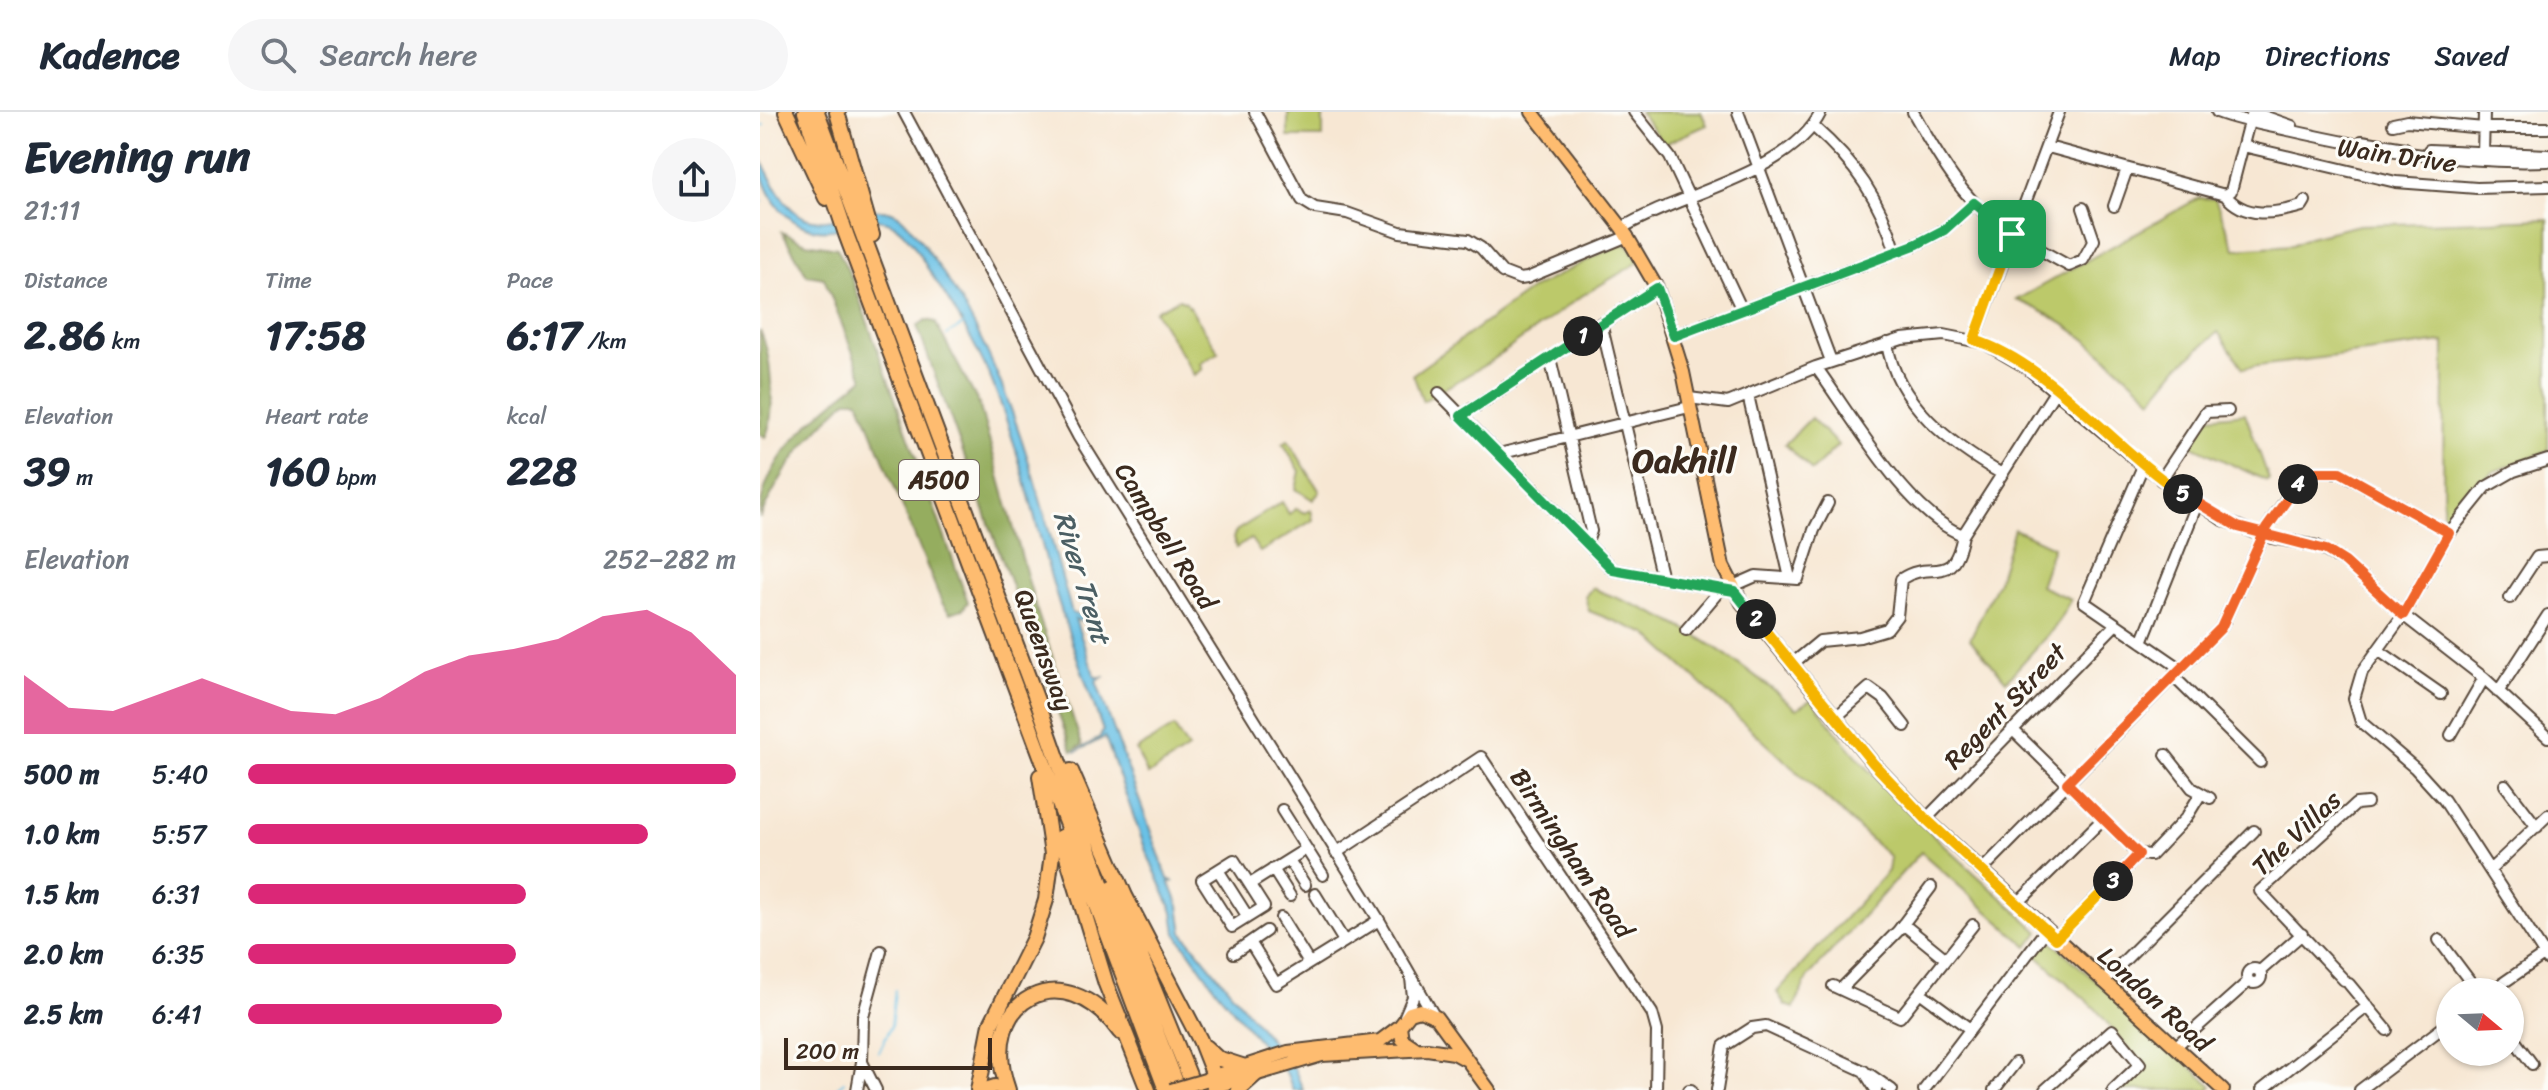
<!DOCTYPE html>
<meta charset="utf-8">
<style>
body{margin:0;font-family:Sriracha,sans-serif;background:#f6f6f7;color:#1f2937;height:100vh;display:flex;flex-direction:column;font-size:30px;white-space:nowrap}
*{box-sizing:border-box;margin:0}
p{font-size:26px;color:#747a83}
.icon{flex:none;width:44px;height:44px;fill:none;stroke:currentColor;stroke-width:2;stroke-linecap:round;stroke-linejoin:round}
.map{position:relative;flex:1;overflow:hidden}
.sheet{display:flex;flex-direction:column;background:#fff;width:760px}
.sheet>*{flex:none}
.needle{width:52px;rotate:109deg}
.controls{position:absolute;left:1676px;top:866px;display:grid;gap:16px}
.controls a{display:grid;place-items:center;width:88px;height:88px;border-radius:50%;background:#fff;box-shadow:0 2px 6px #0004;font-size:40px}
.scale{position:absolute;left:24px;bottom:20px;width:208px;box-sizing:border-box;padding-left:8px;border:4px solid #3b2a1e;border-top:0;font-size:22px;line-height:28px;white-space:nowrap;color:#3b2a1e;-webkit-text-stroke:6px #fdfcf7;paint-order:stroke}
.pin{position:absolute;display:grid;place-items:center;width:68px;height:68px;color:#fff;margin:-34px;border-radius:16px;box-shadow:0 4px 12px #0006}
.km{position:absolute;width:40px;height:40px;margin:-20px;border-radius:50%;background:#222;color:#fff;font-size:22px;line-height:40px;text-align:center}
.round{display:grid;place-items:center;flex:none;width:84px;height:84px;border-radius:42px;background:#f6f6f7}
.summary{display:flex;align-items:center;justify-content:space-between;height:136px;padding:0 24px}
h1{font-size:44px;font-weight:700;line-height:60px}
.metrics{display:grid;grid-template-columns:repeat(3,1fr);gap:12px;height:136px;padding:8px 24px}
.metrics div{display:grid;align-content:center}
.metrics b{font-size:40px;font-weight:700}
.metrics small{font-size:22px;font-weight:400}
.metrics p{font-size:22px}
.chart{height:224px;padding:16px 24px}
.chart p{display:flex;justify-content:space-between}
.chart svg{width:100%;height:144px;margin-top:8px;fill:#db2777;opacity:.7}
ul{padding:0 24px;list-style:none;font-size:26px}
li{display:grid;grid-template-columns:128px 96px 1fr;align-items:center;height:60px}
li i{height:20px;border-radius:10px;background:#db2777}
header{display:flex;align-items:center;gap:48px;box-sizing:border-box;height:112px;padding:0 40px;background:#fff;border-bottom:2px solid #e0e1e3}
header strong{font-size:38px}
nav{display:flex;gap:44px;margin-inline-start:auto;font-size:28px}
.search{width:560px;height:72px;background:#f6f6f7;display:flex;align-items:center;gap:20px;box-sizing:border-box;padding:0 28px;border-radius:44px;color:#747a83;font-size:30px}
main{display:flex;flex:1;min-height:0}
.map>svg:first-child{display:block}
</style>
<header>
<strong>Kadence</strong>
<div class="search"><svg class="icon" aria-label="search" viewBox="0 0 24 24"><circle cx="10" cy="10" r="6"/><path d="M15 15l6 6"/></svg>Search here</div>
<nav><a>Map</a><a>Directions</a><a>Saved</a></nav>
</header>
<main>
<section class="sheet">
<div class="summary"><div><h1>Evening run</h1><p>21:11</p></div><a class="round"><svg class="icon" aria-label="share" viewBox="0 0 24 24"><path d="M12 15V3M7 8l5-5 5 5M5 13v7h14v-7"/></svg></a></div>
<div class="metrics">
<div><p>Distance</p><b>2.86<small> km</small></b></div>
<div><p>Time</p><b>17:58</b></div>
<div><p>Pace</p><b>6:17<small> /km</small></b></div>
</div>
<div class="metrics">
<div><p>Elevation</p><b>39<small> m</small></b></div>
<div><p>Heart rate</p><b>160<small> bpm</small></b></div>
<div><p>kcal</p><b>228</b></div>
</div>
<div class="chart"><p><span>Elevation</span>252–282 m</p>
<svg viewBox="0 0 160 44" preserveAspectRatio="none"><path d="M0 44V26L10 36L20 37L30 32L40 27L50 32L60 37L70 38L80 33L90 25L100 20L110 18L120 15L130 8L140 6L150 13L160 26V44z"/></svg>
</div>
<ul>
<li><b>500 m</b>5:40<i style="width:100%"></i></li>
<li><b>1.0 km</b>5:57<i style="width:82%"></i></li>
<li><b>1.5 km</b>6:31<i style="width:57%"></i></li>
<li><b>2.0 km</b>6:35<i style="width:55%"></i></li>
<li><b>2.5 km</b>6:41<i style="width:52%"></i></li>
</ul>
</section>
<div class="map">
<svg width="1788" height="978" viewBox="0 0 1788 978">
<rect width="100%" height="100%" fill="#fdfcf7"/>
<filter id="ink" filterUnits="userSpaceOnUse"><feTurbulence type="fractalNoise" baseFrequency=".0125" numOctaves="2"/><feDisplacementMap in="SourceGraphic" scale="16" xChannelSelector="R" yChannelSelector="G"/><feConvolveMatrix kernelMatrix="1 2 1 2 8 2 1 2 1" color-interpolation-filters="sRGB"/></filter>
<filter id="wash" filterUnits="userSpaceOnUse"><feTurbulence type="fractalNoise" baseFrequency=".006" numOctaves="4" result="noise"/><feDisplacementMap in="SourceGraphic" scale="32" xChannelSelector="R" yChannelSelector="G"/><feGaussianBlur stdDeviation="1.8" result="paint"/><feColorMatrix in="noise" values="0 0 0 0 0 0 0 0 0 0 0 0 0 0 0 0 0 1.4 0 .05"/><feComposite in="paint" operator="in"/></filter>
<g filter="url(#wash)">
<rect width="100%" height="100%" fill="#f7e7d3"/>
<path fill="#bcc96b" stroke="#7c7a44" stroke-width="2" d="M528,0h35v25h-35z
M880,0h61l6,13 -43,19z
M1439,86l16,1 20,50 57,-4 17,-8 50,-12 189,-6v232l-56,21 -49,49 1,-179 -201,26 -25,-36 -40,35 -26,32c-43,-40 -81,-79 -136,-99z
M859,132l9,1 11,17 -59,35 -90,65 -67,39 -10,-27 120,-86z
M419,187l7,3 33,50 -19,12 3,5 -9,6 -39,-64z
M1485,301l24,66 -2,2 -79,-37 21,-27z
M1051,306l27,27 -26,26 -27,-27z
M528,328l32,52 -7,8 -17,-11 4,-18 -17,-28z
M522,390l7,12 7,-5 9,4 6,-3 2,10 -53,32 -9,-13 -15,9 -3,-10 3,-7z
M1254,417l39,18 -13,39 31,13 -16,28 -49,54 -36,-42 28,-58z
M832,476c19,8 39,15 59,24 53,24 101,59 145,97l16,-10c62,89 148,160 227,233l-11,15 -107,-95 -114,126 -13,30 -9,-3 -8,-13 111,-121 2,-14 -243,-223 -58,-23 -4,-15z
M414,615l14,22 -40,26 -12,-25z
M1289,827l163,147 -4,4h-89l25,-22 -49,-60 -59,-53z"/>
<path fill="#95ad5f" stroke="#686c3e" stroke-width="2" d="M22,120l24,11 31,5 15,31 116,323 -5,7 -13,4 -8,-10 -83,-203h-12c-38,35 -66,70 -87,118 0,-59 60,-107 103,-139l-39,-101 -17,-3z
M166,208l9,2 44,82 57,204 46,137 -10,6 -155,-425z
M0,219c11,21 17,85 5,106l-5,-3z"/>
<path fill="#69c1e6" stroke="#527682" stroke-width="2" d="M0,45c9,18 18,38 32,52 32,33 78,-18 110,9 14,13 26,34 37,49 73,105 98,225 133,346l20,7 -7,3 -10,-4 20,58h8l-7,4 72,198 6,3 -5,-1 10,25 4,27 112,137 8,20h-10l-6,-16 -70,-83 -41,-58 -3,-21 -27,-61 -41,-114 -30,15 24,-14 4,-7c-18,-53 -39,-106 -54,-161 -18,-64 -32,-128 -58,-191 -17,-39 -40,-75 -63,-110 -9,-16 -25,-45 -44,-48 -16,-4 -36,8 -53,9 -41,5 -71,-37 -71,-73z"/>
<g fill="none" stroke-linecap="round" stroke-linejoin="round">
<path stroke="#69c1e6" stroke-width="2" d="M0,15l4,-2
M0,92l3,-3
M187,223l16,-10
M119,940l12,-26 4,-36
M74,978l10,-8"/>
</g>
</g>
<g filter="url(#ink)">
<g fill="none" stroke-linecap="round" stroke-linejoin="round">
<g stroke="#574639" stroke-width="14">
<path id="minor" d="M144,0l174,324 301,484 54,94
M495,0l47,88 13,8 32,5 53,19 68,8 13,8 21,24 18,7 7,-1 101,-42
M874,0l36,45 72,153
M978,0l93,249
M1153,0c26,46 52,94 100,121
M1457,0c24,9 47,13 71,18 89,20 168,34 260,31
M1492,0l40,14
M1633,12l14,-3 77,7h64
M1054,15c41,36 66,72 82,125
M1602,29l43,7
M1483,34l153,36 81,6 71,-2
M1288,35l177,48 6,-4 19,-73
M1669,38l119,5
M1723,43l1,-43
M1465,83c20,24 49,19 77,11l3,-5
M1354,94l13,-37
M862,116c57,-35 169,-54 199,-116
M1252,122l57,32 14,-6 11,-20 -11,-32
M841,211l61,256
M914,224l243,-92 27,-14 30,-27
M1214,228l85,-228
M1127,231c9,61 66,103 115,131
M790,246l41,173 -4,11
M1056,255c36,49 91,147 147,168l93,-145
M679,281l174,177 121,21
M988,283l42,183
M929,286l39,5 88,-36 86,-28 42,-4 40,8 43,25 116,98 78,53 42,17 54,10 28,16 58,53 81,63 64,59
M701,304l196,-128
M739,342l190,-47
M1788,348l-34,11 -28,16 -37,46 -46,82 -41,57 -8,27 7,23 54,46 29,32 104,160
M1383,354l-59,136 96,66
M1401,368l45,-68 22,-1
M971,475l25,-11 42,3 16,-49 14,-27
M1750,486l27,-41 11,-1
M926,518l34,-40
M1382,530l55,-138
M1618,538l63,44
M1031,553l29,-24 40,-4 27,-8 10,-13 4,-37c31,-21 51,11 62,-44
M1413,564l87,86
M1738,580l50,-77
M1075,606l34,-30 14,10 22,28
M1252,617l127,125
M1691,623l33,-57
M1406,643l26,33 18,10
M1745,673l32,42
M522,698l41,65
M1166,707l189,-194
M576,741l145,-96 171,256 5,18 -1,59
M474,748l30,47 -32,20 -30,-47z
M529,748l16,25
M513,757l17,27
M1731,757l57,-54
M458,758l30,47
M1221,759l240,-243 45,-99 23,-34 27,-23h24l109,61
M490,772l56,-35
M555,782l29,47
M1257,792l86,-85
M521,806l28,45
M1143,812l43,35
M1296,827l83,-85 12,1 35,-37 14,-23
M1679,828l39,52
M490,830l26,42 103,-64
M474,841l32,-22
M1487 864a7 7 0 1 1 14 0a7 7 0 1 1-14 0Z
M1500,859l42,-37
M1584,868l-84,-89 96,-87 11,-1
M1343,870l151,-151
M1589,872l38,46
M1073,874l67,31 73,-92
M1081,877l57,-58 33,-44
M1730,880l58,-40
M1161,881l49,36
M645,904l8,-19 -2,-19
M1750,922l22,30
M1415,935l74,-66
M102,950l14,28
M1109,962l23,16
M97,978l5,-28 1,-45 18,-66
M929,978h2
M957,978l7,-44 28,-18 14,-2 98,45 12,19
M1164,978l122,-160
M1234,978l21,-27
M1285,978l67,-60 28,34 -27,26
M1502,978l106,-84
M1600,978l90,-68"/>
</g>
<g stroke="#574639" stroke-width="16">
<path id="major" d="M772,0l90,116 35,60 26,84 40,194 19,37 131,160 53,56 297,271
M657,937l-15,-10 -2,-13 10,-13 10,-3 16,7 53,73
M448,966l80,-26 92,-11 20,-15
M222,978l13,-4 13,4
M443,978l119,-35 105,-6 27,4 11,6"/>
</g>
<g stroke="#574639" stroke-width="18">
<path id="highway" d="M26,0l40,86
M45,0l41,122 320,856
M57,0l222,594 89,254 51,130
M77,0l35,123
M311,659l54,125 75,144 18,46
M301,725l45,147 42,106
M353,776l82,202
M445,935l12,11 25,8
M218,978l13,-66 43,-86 12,-38 6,-46 -12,-78
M248,978c-32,-91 56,-137 112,-58
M478,978l19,-17"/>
</g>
<use href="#minor" stroke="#fff" stroke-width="10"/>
<use href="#major" stroke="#febc70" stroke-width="12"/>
<use href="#highway" stroke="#febc70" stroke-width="14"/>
<g stroke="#574639" stroke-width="16" stroke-linecap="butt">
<path id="major-bridge" d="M411,978l34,-10"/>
</g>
<use href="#major-bridge" stroke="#febc70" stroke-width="12"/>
</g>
</g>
<g fill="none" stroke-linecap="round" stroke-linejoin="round" filter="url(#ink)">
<g stroke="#fff" stroke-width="16">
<path id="split-1" d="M823,224l74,-48 17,48 243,-92 27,-14 30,-27 38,31"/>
</g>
<g stroke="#fff" stroke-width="16">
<path id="split-2" d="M823,224l-122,80 152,154 121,21 22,28"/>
</g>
<g stroke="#fff" stroke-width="16">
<path id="split-3" d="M996,507l117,144 53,56 130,120 57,-58"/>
</g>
<g stroke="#fff" stroke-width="16">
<path id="split-4" d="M1353,769l26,-27 -72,-71 154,-155 45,-99 32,-45"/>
</g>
<g stroke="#fff" stroke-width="16">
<path id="split-5" d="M1423,382l55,33 88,23 19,12 58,53 46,-82 -109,-61h-24l-18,12"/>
</g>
<g stroke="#fff" stroke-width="16">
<path id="split-6" d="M1252,122l-38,106c74,22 142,111 209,154"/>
</g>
<use href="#split-1" stroke="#22a559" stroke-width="10"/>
<use href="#split-2" stroke="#22a559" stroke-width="10"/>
<use href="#split-3" stroke="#f5b400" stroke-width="10"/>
<use href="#split-4" stroke="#f0652b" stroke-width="10"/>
<use href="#split-5" stroke="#f0652b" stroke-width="10"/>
<use href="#split-6" stroke="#f5b400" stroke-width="10"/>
</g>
<g text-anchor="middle" stroke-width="6" stroke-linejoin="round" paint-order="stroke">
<rect fill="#fdfcf7" stroke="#75695f" stroke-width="2" x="139" y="348" width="80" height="40" rx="6"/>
<g font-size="24" font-weight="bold" fill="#3b2a1e">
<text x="179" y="376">A500</text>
</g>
<g font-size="26" fill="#3b2a1e" stroke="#fdfcf7">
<text transform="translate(1637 43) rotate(8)" y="9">Wain Drive</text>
<text transform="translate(406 424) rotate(58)" y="9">Campbell Road</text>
<text transform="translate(284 538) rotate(70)" y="9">Queensway</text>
<text transform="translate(1245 594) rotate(-46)" y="9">Regent Street</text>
<text transform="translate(1536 721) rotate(-43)" y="9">The Villas</text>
<text transform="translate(812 741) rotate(56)" y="9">Birmingham Road</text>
<text transform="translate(1395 887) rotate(42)" y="9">London Road</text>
</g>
<g font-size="28" font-style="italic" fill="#4b5f64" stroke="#fdfcf7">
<text transform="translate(323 465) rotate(73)" y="10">River Trent</text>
</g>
<g font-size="34" font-weight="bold" fill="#3b2a1e" stroke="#fdfcf7">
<text x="924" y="360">Oakhill</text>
</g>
</g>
</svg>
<div class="controls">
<a><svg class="needle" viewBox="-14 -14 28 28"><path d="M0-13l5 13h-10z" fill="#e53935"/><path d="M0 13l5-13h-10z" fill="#747a83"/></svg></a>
</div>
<div class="scale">200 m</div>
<div class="pin" style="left:1252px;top:122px;background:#1e9e55"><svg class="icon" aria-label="arrive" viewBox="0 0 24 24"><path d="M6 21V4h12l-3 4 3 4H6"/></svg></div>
<b class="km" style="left:823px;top:224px">1</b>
<b class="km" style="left:996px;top:507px">2</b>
<b class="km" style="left:1353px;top:769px">3</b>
<b class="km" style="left:1538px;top:372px">4</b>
<b class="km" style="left:1423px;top:382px">5</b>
</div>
</main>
